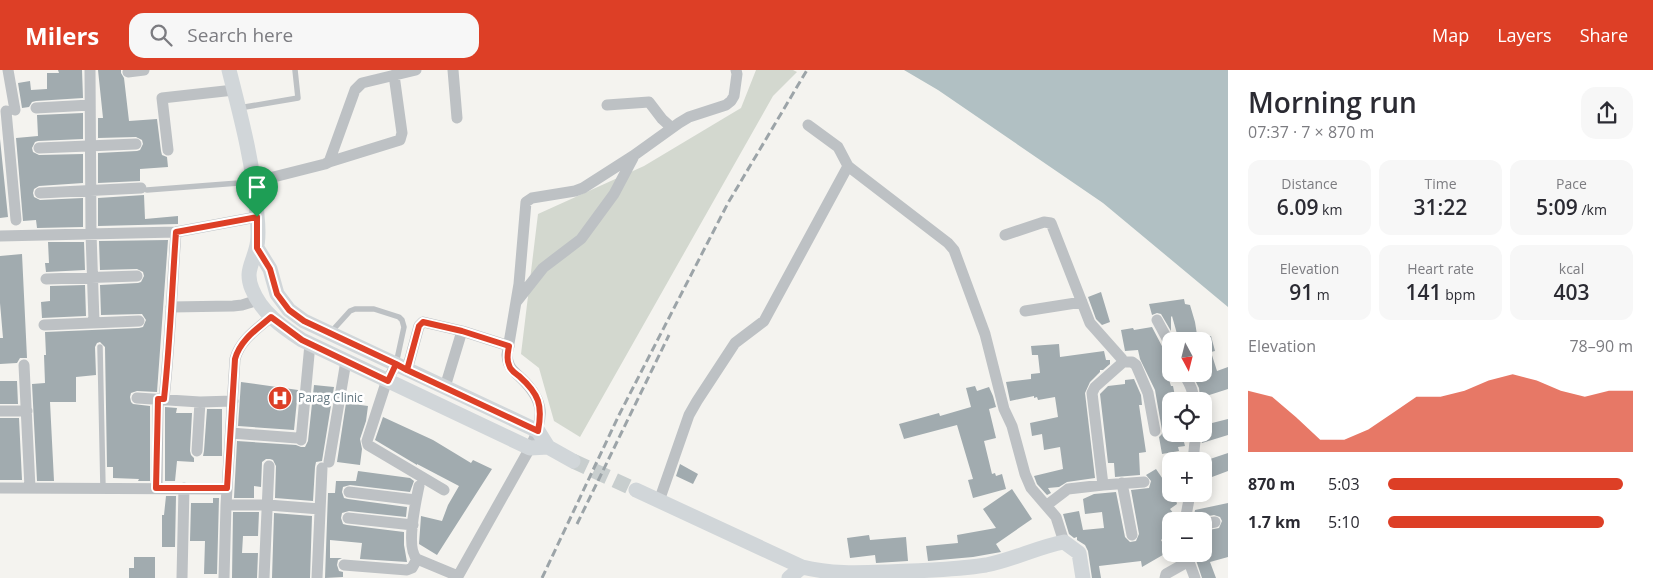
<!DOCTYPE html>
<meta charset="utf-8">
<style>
body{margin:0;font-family:"Open Sans",sans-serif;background:#f7f7f7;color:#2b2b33;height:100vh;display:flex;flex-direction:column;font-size:19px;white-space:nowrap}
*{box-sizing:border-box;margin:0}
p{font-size:16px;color:#7c7c81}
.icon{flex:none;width:28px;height:28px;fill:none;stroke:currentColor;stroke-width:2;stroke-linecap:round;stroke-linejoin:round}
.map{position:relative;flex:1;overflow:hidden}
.drawer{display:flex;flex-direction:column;background:#fff;width:425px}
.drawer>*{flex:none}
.needle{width:32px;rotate:173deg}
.tools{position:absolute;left:1162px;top:262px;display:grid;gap:10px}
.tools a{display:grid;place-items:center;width:50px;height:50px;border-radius:10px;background:#fff;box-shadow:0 2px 12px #0003;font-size:25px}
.pin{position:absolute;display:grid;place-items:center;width:42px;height:42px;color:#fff;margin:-51px -21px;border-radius:50% 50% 50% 0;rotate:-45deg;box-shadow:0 0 5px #0007}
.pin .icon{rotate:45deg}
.round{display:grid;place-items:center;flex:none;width:52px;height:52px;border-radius:15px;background:#f7f7f7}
.headline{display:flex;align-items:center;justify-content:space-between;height:85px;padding:0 20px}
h1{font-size:28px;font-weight:600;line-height:38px}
.figures{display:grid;grid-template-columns:repeat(3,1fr);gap:8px;height:85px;padding:5px 20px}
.figures div{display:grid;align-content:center;border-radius:12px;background:#f7f7f7;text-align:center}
.figures b{font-size:21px;font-weight:600}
.figures small{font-size:14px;font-weight:400}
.figures p{font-size:14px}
.chart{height:140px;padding:10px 20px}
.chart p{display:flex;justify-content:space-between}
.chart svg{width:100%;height:90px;margin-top:5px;fill:#dd3f26;opacity:.7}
ul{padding:0 20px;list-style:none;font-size:16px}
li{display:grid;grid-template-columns:80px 60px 1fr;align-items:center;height:38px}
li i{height:12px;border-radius:6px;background:#dd3f26}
header{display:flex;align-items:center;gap:30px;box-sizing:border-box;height:70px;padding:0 25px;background:#dd3f26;color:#fff}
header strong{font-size:24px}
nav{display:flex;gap:28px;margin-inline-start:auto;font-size:18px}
.search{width:350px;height:45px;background:#f7f7f7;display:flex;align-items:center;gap:12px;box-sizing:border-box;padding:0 18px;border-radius:15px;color:#7c7c81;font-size:19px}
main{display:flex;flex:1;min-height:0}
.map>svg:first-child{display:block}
</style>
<header>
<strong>Milers</strong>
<div class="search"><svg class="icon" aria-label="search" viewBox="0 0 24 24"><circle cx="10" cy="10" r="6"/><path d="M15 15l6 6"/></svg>Search here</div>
<nav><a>Map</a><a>Layers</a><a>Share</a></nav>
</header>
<main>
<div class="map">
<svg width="1228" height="508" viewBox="0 0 1228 508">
<rect width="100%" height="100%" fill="#f4f3ef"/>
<path fill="#d3d8cf" d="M756,0h37l4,2 -24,24 -193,341 -26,-16 -15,-53 -18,-14 17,-140 106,-48 97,-58z"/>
<path fill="#b1c0c3" d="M904,0h324v237l-125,-104 -165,-113z"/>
<path fill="#a1abaf" d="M58,0h24l1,28 -47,3 -4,1 -3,5 -7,1 -4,-25 12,-2 1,9 16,-1v-16h12z
M98,0h23v3l3,5 5,43 28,-2 4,32 1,4 5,2 1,10 -28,2v12l-42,2v-30l39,-2 3,-1 3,-6 -1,-4 -6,-3 -38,1v-20h5z
M83,43v26l-45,2 -3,1 -3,6 1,4 6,3 44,-1v29l-44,3 -5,3 -1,4 1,4 6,3 43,-2v29l-46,1 -1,-8 -13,1 -7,-83 22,-2 -1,-21z
M0,69l8,78 -8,1z
M144,125l1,24 33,-3v8l-80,2v-28z
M168,170l-11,152 -20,-1 -6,2 -1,4 1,5 2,2 17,2v75h-12l1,-2 -26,-1v-11h-6l-2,-120 -5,-5 -3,1 -2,4 1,28 -20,2v25h-26l4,79h-17l-5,-97 13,-1 -1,-28h2l-1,-23 94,-4 4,-1 3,-7 -4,-6 -41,1 -1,-30 38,-2 3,-1 3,-6 -1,-4 -6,-3 -37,1 -1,-29z
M48,172h36l1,28 -39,2 -1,-9h4z
M22,184l5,104h-7l-3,5 -17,1v-26h3l-3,-35v-47z
M85,215l1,31 -44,2 -1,-16 9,-1v-15z
M1101,222l9,30 -8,3 -6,-6 -8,-22z
M1184,229l1,5 5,1 5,17 3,19h-19l-7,-25 -1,1v14l-10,-17 -4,-1 -5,2 -3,-11z
M1152,257l12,23 7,3v13l-6,1 6,19h2l3,15h-5v33h11l3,12 -7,1 1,4 -17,3 -3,-17 3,-3v-4l-7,-40 -15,-31 -2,-9 -13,1 -4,-21 12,-2 1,2z
M1204,264h2l1,3 4,-1 4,15 -4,1 6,19 11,-4v22l-28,9 -1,-10 -7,-14h12z
M1059,274l1,13 44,-6 2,9h4v4l-7,6h-3v2l-10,10 -5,11 10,85 -28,4 -8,5 -11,1 3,5 -4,2 -10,-11 -3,-8 29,-7 -3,-22 -16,3 -2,-16 -10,2 -2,-13 28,-6 -3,-20 -17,3 -1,-3 -3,1v-2l-24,5 -4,-19 25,-3v-5l9,-1 -2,-18h-6l-1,-9z
M1134,309l7,16 1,10h-3l7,47 -7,1 1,22 -25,2 -1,-14h-6l-8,-69 8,-8 17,-2v-4z
M0,311h17l1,23h-18z
M241,312l57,8 -4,40 -56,-4z
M314,315l20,2 -12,74 -6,1 -1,5 -2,34 -38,-3 1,-32 -3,-6 -3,-1h-4l-4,3 -1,25 -7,-1v12h-20l3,-57 59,4 5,2h4l3,-6z
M975,316l2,5 12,-4 4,9 3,11 -7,2 7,29 -12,3 8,33 3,-1 1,3 6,-2 4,15 -33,9 -5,-18 5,-1 -16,-54 -53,14 -5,-15 40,-11 1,3 31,-9 -5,-19z
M346,333l22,3 -2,15 -6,18 2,10 -2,16 -23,-3z
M165,337l12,1 -1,5h16l-2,38 1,4 3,3v4l-17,-1 -2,20h-10z
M207,339h15v47h-19l1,-5z
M383,347l50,23 38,23 2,-3 19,9 -55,86 -18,-11 2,-28 21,5 6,-16 11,-19 -42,-22v1l-42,-25z
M0,348h19l3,62h-22z
M1228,349v16l-26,8 -2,-9h4v-9z
M1228,383v18l-24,9v-19z
M680,394l18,10 -5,10 -17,-8z
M1156,399l15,22v3l4,2 2,8 -7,5 8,10v2h-7v11l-10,8 7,12 -26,15 -1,-6 -42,5 2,12h-9l-4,-27 -3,-6 -8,-5v-3l-3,1 -5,-4 -6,-20 16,-3 4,19 21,-2 -2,-16 -17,2 -2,-15 11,-5 22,-2 9,45 5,5 6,-1 3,-7 -8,-44 18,-2 2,-7 -5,-6z
M358,401l52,7 4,3 -4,11 -60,-7 -7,2 -1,5 2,6 4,1 59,8 -1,10 -57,-6 -7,2 -1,5 2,6 4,1 57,7v13l3,17 -47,-3 2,-16 -32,-3v18h12l-4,2 -1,5 2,6 4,1v5l-18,1 3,-85h7l1,-12h20z
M1012,419l20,30 -36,25 5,8 -28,5 -45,4 -2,-15 32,-3 -1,-8 39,-7 -13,-19z
M166,426h10l-1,51h-13v-32h2z
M213,428h6l-2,76h-13l1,-33h-15l1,-38h22z
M1228,433v54l-18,5 6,16h-14l-8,-24h10v-23l15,-3 3,-7 -2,-4 -6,-2 -11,2 -6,4h-4l2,-11z
M233,442h26l-1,24h-15l-1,17h16l-1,25h-25z
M274,443l38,3 -2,62h-38z
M869,465l1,5 36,-3 2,24 -32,2 -1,-8 -25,3 -3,-20z
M134,487h21v21h-26v-10h5z"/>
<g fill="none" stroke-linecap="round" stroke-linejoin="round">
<path stroke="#c8cece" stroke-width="15" stroke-dasharray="15 8" stroke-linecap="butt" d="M573,391l63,29"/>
<path stroke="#bdc1c4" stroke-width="5.5" d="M239,38l59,-10 -3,-28
M147,120l105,-8
M331,262l19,-21 5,-2h19l25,8 3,3 2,7 -8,37
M100,277l3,141"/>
<path stroke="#bdc1c4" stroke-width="11" d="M8,0l7,40
M90,0l1,163 3,89
M453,0l4,48
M128,2l16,-2
M607,35l42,-3 13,17 10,9
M36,38l54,-3
M6,41l10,109
M808,55l30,22 10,19 5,4 95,73 6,7 31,84 19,75 8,17 13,48 6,14 25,29 8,25
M39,78l97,-4
M168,80l-6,-52 72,-8
M329,92l71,-22 2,-7 -8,-58
M254,112l71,-18 4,-2 26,-72 7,-7 54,-13
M40,123l101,-5
M1005,165l39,-13 7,1 39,100 32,36 -1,5 -26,23 -3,6 11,92
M0,166l176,-4 81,-15
M46,209l91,-3
M517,231l26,-33 38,-29 33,-45 19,-36
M171,237l62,-1 9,-1 16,-5
M1025,241l57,-9
M1157,250l14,26
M44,255l95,-4
M1122,292h10l4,3 12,28 7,38
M396,294l-11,22 -18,55 1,4 76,45
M24,295l6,123
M407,300l12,-44 4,-4 39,9 47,15
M1184,304c4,8 12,19 8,27
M445,317l17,-56
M137,328l63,4 33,-1
M164,329c6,-55 8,-111 12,-167
M0,341h27
M231,363l66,5
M1191,364l4,7 -2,20
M301,370l9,-96
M197,381l3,-49
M329,392l17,-101
M1122,413l10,52
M419,416c-3,15 -14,62 -2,73l41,17
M0,418l227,1
M157,418l1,-89
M349,422l67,8
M659,431l30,-86 8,-14 38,-58 29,-22 84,-155
M226,435h42l52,4
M1047,435l21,-16 35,-4 41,-3
M348,448l65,7
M1185,451l5,-27
M1204,454l11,-2
M1186,484l9,24
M344,495l63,5 5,-2 5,-9
M182,508l2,-90
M224,508l2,-73 9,-146c5,-19 22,-30 36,-42
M264,508l5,-112
M317,508l5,-110
M457,508l73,-130c14,-30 16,-46 -9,-70 -9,-8 -13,-11 -14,-23l12,-71 7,-82 6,-4 43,-7 8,-3 50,-32 46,-33 10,-6 37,-12 5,-4 3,-5 3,-22 -1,-4
M1165,508l1,-4 23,-13"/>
<path stroke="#d1d6d9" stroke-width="15" d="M229,0c12,47 25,96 28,145 1,10 2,25 -1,34 -4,16 -11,23 -4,40 9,23 30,38 50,51l228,108 18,-1
M257,178l13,21 7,25 12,16 15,11 234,110 10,16 25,14
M636,420l166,77c29,7 55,6 84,5 33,-1 68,-2 100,-7 27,-5 51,-18 78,-23l15,11 4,25
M789,508l13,-11"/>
<path stroke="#9ca4a8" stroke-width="3" stroke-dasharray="8 4" stroke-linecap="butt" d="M577,454l92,-189
M542,508l77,-163 109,-212 79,-133"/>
</g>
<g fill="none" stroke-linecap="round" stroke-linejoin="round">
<g stroke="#fff" stroke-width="10">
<path id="route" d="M257,147l-81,15c-4,56 -6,112 -12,167h-6l-2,89h71l8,-129c5,-19 22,-30 36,-42l31,23 86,41 8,-17 11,6 131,61c5,-26 1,-37 -19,-55 -4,-3 -9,-6 -10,-11 -3,-6 -1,-13 0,-19l-47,-15 -39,-9 -4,4 -12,44 -11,-6 -92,-43 -15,-11 -12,-16 -7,-25 -13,-21v-31"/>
</g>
<use href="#route" stroke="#dd3f26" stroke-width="6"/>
</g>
<defs>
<g id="hospital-disc" transform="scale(1.25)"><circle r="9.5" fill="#dd3f26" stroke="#fff"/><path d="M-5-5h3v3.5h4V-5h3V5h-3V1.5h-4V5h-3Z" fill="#fff"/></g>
</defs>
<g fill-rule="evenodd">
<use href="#hospital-disc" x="280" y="328"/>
</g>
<g text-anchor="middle" stroke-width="5" stroke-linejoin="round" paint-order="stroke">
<g font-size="12" fill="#637680" stroke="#fff" text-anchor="start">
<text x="298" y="332">Parag Clinic</text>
</g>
</g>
</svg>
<div class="tools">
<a><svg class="needle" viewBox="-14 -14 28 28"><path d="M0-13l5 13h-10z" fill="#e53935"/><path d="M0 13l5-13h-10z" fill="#7c7c81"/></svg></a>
<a><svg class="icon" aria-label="locate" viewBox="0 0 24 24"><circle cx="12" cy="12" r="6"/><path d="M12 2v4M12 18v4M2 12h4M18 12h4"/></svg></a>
<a>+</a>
<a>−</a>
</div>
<div class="pin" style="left:257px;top:147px;background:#1e9e55"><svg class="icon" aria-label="arrive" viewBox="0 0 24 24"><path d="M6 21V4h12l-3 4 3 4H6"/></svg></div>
</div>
<section class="drawer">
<div class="headline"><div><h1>Morning run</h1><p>07:37 · 7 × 870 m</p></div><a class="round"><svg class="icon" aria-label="share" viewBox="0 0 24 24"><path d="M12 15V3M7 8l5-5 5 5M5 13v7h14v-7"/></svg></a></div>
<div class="figures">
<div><p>Distance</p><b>6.09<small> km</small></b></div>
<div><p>Time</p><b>31:22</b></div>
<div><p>Pace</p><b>5:09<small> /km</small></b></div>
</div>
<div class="figures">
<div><p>Elevation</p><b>91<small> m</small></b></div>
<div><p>Heart rate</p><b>141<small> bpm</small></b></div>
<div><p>kcal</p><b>403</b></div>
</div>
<div class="chart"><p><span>Elevation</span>78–90 m</p>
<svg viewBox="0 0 160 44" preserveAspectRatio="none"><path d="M0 44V14L10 17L20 27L30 38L40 38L50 33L60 25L70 17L80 17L90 14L100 9L110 6L120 9L130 14L140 17L150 14L160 14V44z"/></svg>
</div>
<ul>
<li><b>870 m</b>5:03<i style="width:96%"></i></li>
<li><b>1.7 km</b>5:10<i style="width:88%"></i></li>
</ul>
</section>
</main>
